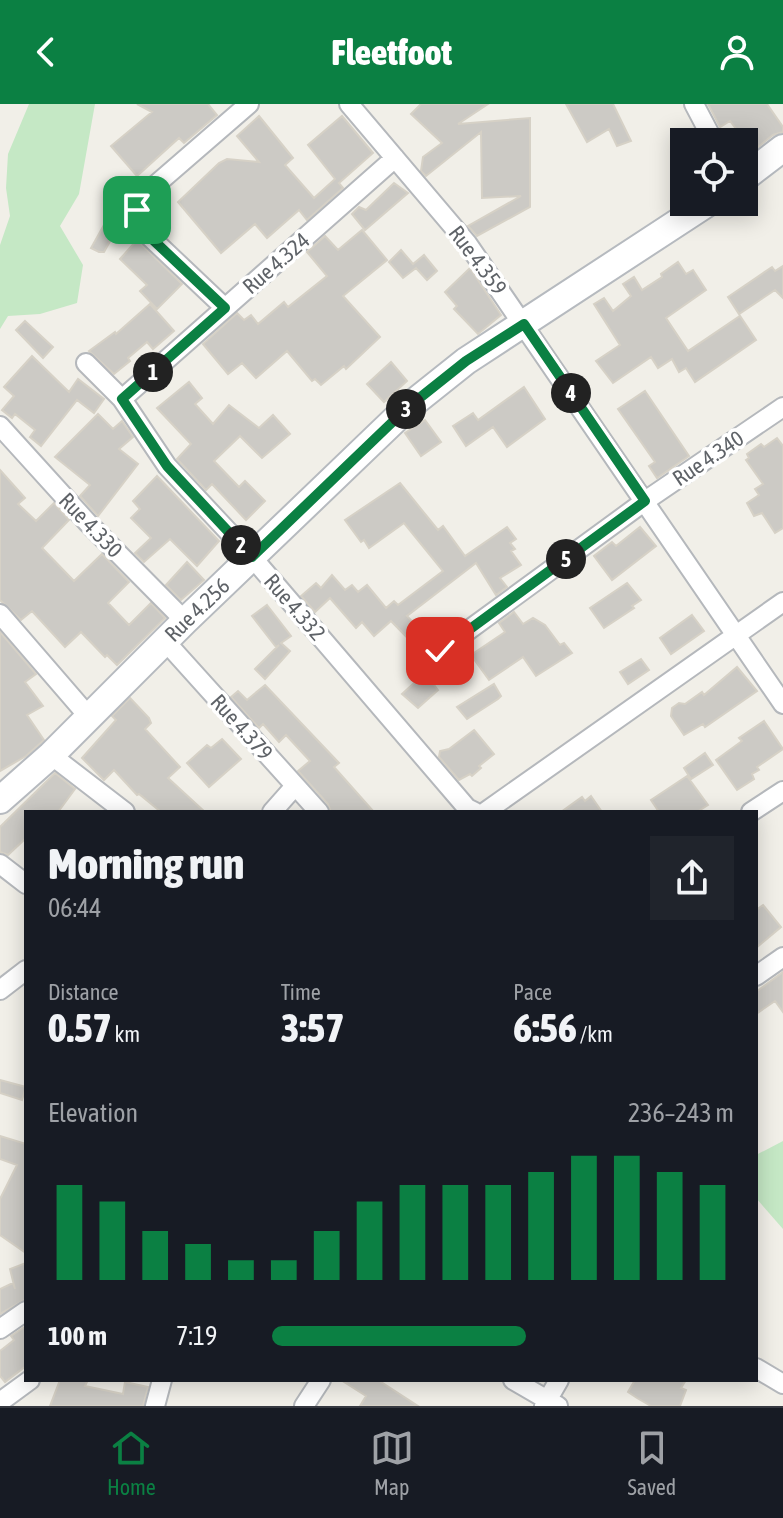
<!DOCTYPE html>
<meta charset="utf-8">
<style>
body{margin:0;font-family:"Asap Condensed",sans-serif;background:#20242c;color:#f1f3f6;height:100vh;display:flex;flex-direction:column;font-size:30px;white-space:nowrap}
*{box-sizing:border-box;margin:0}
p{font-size:26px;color:#9ea1a6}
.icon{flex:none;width:44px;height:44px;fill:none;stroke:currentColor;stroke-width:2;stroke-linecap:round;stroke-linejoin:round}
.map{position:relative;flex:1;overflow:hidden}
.side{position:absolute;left:24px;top:706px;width:734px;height:572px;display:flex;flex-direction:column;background:#171b24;border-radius:0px;box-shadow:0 4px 20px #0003}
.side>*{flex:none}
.tools{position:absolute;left:670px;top:24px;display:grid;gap:16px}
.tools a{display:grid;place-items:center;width:88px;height:88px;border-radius:0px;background:#171b24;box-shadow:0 4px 20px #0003;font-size:40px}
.pin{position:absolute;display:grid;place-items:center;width:68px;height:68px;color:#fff;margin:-34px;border-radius:16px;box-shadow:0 4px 12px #0006}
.km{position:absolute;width:40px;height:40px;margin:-20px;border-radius:50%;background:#222;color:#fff;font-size:22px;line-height:40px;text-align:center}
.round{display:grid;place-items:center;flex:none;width:84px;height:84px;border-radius:0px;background:#20242c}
.headline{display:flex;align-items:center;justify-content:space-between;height:136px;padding:0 24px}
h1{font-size:44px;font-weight:800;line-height:60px}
.metrics{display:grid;grid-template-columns:repeat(3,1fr);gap:12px;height:136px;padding:8px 24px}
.metrics div{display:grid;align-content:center}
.metrics b{font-size:40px;font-weight:800}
.metrics small{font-size:22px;font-weight:400}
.metrics p{font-size:22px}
.chart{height:224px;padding:16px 24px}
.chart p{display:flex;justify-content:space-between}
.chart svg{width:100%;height:144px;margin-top:8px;stroke:#0b8043;stroke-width:6}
ul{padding:0 24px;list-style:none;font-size:26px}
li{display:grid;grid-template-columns:128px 96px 1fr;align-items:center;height:60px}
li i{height:20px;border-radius:10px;background:#0b8043}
header{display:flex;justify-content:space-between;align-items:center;height:104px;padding:0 24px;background:#0b8043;color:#fff;font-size:36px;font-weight:800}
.tabs{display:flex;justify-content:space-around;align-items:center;height:112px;border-top:2px solid #363941;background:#171b24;font-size:22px;color:#9ea1a6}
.tabs a{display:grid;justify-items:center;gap:4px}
.tabs .current{color:#0b8043}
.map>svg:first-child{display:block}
</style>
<header><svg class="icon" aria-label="back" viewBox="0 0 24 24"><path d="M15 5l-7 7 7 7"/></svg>Fleetfoot<svg class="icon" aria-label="person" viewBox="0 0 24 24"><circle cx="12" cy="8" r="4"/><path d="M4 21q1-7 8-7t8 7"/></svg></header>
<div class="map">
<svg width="783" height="1302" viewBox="0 0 783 1302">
<rect width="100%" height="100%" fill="#f1efe8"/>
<path fill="#c5e8c5" d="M29,0h66l-16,90 -19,32 23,39 -6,38 -37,11 -32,2 -8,13v-84l10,-29 -4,-28 2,-34z
M783,1037v88l-27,-31v-43z"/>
<path fill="#cccac5" stroke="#d6d1c6" stroke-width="2" d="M137,0h71l9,11 -33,28 -5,-5 -42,38 -26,-30 41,-34z
M421,0h67l-30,20 72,-6v89l-53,29 -9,-10 53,-30 -39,2 -1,-66 -55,44 -5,-5 2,-14 19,-14 -31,-29z
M566,0h47l18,37 -14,5 -8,-17 -22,13z
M708,0h59l16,23v5l-10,3 -20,16 -23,-30 -10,6z
M259,12l34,42 -8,7 29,33 21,-19 -27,-34 34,-29 31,37 -34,30 4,5 -36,32 -8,-10 -32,28 -12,-14 -34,29 -43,-51 41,-39 8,-4 32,3 -22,-26z
M394,79l14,10 -43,37 -13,-16 7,-7 7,3z
M105,119l12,6 -13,23h-5l-8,-4z
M362,126l25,30 -44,36 37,41 -34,32 -2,-3 -23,19 -6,-6 -3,2 -25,-30 -31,27 -14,-15 -14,11 -25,-30 34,-31 7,7 7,-5 7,9 26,-22 4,5 39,-31 -20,-24 18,-16 13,14z
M137,136l45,44 -25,25 -17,-18 7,-6 -27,-26z
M401,146l12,14 11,-9 13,16 -10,9 -11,-12 -13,10 -14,-16z
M678,158l8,12 7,-4 13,20 -40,28 22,33 52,-35 16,24 -61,42 -9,-14 -7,4 -7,-13 -14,9 -7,-11 -38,26 -17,-22 24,-16 -26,-41 10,-6 9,13 18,-15 -8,-12 11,-7 8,13 20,-13 -1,-3z
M783,162v32l-8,-8 -36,24 -11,-17 44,-30 3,4z
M470,164l31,47 -23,19 -24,-25 3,-3 -12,-14z
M150,200l24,27 -21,18 -6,-7 -19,16 2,3 -16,13 -25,-23 26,-19 1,2z
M25,217l28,26 -10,11 -27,-28z
M32,252l37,36 9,-13 26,20 -10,14 -17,-13 -36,46 -11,-9 5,-7 -20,-16 -3,4 -10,-8 12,-14 -10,-9z
M391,258l16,19 -23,21 -17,-18z
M189,278l13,16 -7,6 18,20 16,-19 30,23 14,-13 17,19 -28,24 -22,-22 -26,25 25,26 6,-6 20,20 -19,19 -34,-36 -6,6 -29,-31 14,-15 -34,-36z
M524,283l21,32 -38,28 -14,-20 -27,19 -13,-20 20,-13 5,7z
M645,287l44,65 -32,22 -8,-12 6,-4 -37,-53z
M98,310l15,15 9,-8 11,16 -14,12 19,15 -40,52 -18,-20 10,-11 -35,-28z
M425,316l16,22 -20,14 -16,-23z
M777,334l6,8v82l-8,5 -13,-20 -8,3 -7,-13 12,-8 -4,-6 8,-5 -17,-24 3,-2 -2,-4 14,-10 3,3z
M0,366l25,28 -7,6 18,17 18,-18 15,17 -27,28 32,33 28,-27 27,28 -21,21 21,22 22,-22 14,15 -48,47 -10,-10 -2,2 -24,-25 -16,15 -33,-36 -11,9 -21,-20z
M157,372l62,65 -22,25 -27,-27 -26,23 -9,-9 16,-15 -20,-20 9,-9 -7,-8z
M400,379l38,47 5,-4 22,30 42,-29 9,12 -6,4 5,6 -4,2 10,14 -21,13 7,9 -11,8 -20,-32 -69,53 25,27 -7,13 -34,-35 -17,15 -12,-14 -6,6 -26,-30 -15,14 -14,-16 15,-13 5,5 11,-13 13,15 7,-5 6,7 9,-7 19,23 8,-7 4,4 45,-34 -39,-48 -35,25 -5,-8 -3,2 -16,-22z
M640,423l16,19 -44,34 -18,-24 18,-14 4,4z
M187,458l17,18 -23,20 -15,-15z
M627,479l14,17 -9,6 2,2 -30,20 -14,-20z
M267,501l24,31 -10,7 9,8 -25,28 -10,-10 24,-24 -3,2 -24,-31z
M514,508l9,12 10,-6 12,7 15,20 4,-2 8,10 -36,23 -13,-19 -34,23 -18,-25 34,-23 -6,-9z
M692,511l12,16 -33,23 -11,-16z
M0,528l36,42 -11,8 18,24 -16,9 17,25 -18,16 -26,15z
M641,555l8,11 -21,14 -8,-12z
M737,563l20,24 -52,36 -2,-3 -19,11 -13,-19 1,-8 7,-5 6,1 17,-12 2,3z
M425,569l13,17 -20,18 -16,-14z
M494,580l7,12 -3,3 -31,20 -10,-12z
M265,581l74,78 -5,4 40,45h-43l-3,-8 -30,-33 12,-10 -24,-26 -7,7 -16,-18 -4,4 -28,-31 7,-6 9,9z
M130,594l19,20 2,5 -6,6 35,38 -12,11 37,34h-44l-22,-18 -2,1 -23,-25 -10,10 -22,-22 34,-38 -4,-4z
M764,617l19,28 -26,18 2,3 -7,4 2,5 -17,11 -21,-30 26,-19 -3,-3z
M474,626l20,24 -15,12 2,2 -9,8 -2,-2 -11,6 -20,-23 1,-6 9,-2z
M222,635l19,20 -32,28 -22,-24 20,-18 4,3z
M705,649l8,12 -22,14 -7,-11z
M55,669l20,16 -17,23h-32v26l-18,17 -8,-3v-25z
M687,672l21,29 -11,7h-38l-8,-12z
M591,692l11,16h-41l21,-15 3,4z
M763,801l18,22 -25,21v-38z
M783,868v40l-8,-11 -19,13v-22z
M0,976l26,7 -4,13 -22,-7z
M0,1032l26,8v109l-26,-18v-36l17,-34 -17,-6z
M26,1159v36l-26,15v-25l13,-6 2,6 -5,-20z
M26,1222v40l-21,16 -5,-6v-25l14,-11 -3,-4z
M60,1276h28l-3,6 38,8 2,-12 23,5 -5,19h-93z
M341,1276h37l40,26h-58l6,-10z
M635,1276h51l-5,8 5,2 -6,16h-29l-14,-8 -9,-6z"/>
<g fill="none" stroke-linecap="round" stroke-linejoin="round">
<g stroke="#b5b8bc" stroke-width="22">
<path id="street" d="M349,0l118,139 316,461
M694,0l20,38
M225,204l-75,-71 -9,-10 -4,-17 15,-22 97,-84
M86,259l36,36 45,67 85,91 215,251 8,4
M122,295l273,-241
M0,322l88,97 97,98
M0,510l89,103
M165,537l154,171
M440,547l205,-150 138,-94
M51,651l74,57
M272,708l23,-26
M485,708l298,-210
M751,708l32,-21
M0,760l26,20
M756,872l27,-19
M0,886l26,-20
M0,1225l26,-18
M756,1264l27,16
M513,1276l45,26
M0,1298l30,-22
M155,1302l7,-26
M304,1302l17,-26
M544,1302l15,-26"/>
</g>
<g stroke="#b6babf" stroke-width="30">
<g id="secondary">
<path d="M744,74l39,-30"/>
<path id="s1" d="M0,696l51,-45 134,-134 222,-213 59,-47 243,-159"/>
</g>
</g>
<use href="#street" stroke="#fff" stroke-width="18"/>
<use href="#secondary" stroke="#fff" stroke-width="26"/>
</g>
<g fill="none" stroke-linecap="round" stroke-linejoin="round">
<g stroke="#fff" stroke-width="16">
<path id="route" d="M137,106l4,17 9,10 75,71 -103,91 45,67 85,91 155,-149 59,-47 58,-37 121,177 -205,150"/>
</g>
<use href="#route" stroke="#0b8043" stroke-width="10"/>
</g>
<g text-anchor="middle" stroke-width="7" stroke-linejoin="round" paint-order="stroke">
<g font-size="22" fill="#5f6368" stroke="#fff">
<text transform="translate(478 156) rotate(53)" y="8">Rue 4.359</text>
<text transform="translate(276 159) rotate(-41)" y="8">Rue 4.324</text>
<text transform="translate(708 354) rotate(-34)" y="8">Rue 4.340</text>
<text transform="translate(91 421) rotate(46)" y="8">Rue 4.330</text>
<text transform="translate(295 503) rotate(49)" y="8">Rue 4.332</text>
<text dy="8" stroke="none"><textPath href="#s1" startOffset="274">Rue 4.256</textPath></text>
<text transform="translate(242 623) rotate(48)" y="8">Rue 4.379</text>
</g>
</g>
</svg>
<div class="tools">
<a><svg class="icon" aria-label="locate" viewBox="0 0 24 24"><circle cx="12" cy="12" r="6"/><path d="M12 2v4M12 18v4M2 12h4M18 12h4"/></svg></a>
</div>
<div class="pin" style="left:137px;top:106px;background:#1e9e55"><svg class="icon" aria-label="arrive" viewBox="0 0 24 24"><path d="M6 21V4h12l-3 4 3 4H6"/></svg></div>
<div class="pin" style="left:440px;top:547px;background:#d93025"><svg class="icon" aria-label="check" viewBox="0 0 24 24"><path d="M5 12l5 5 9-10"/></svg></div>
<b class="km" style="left:153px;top:268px">1</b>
<b class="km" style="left:241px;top:441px">2</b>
<b class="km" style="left:406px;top:305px">3</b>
<b class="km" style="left:571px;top:289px">4</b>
<b class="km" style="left:566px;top:455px">5</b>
<section class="side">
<div class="headline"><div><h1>Morning run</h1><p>06:44</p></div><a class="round"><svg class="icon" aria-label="share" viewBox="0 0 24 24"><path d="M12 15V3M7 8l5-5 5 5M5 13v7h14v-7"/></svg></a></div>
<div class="metrics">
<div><p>Distance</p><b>0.57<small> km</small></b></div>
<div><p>Time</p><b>3:57</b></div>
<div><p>Pace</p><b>6:56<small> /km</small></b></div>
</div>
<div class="chart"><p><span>Elevation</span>236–243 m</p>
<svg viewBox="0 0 160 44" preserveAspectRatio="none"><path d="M5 44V15M15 44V20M25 44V29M35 44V33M45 44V38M55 44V38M65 44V29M75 44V20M85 44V15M95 44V15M105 44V15M115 44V11M125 44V6M135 44V6M145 44V11M155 44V15"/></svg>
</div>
<ul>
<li><b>100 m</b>7:19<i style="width:55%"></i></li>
</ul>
</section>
</div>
<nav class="tabs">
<a class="current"><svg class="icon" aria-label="home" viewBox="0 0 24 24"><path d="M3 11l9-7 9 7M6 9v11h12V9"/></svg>Home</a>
<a><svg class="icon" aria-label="map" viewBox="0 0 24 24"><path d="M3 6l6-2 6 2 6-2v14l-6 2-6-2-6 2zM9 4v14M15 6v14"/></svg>Map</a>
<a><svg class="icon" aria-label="saved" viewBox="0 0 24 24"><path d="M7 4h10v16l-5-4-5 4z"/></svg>Saved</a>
</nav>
